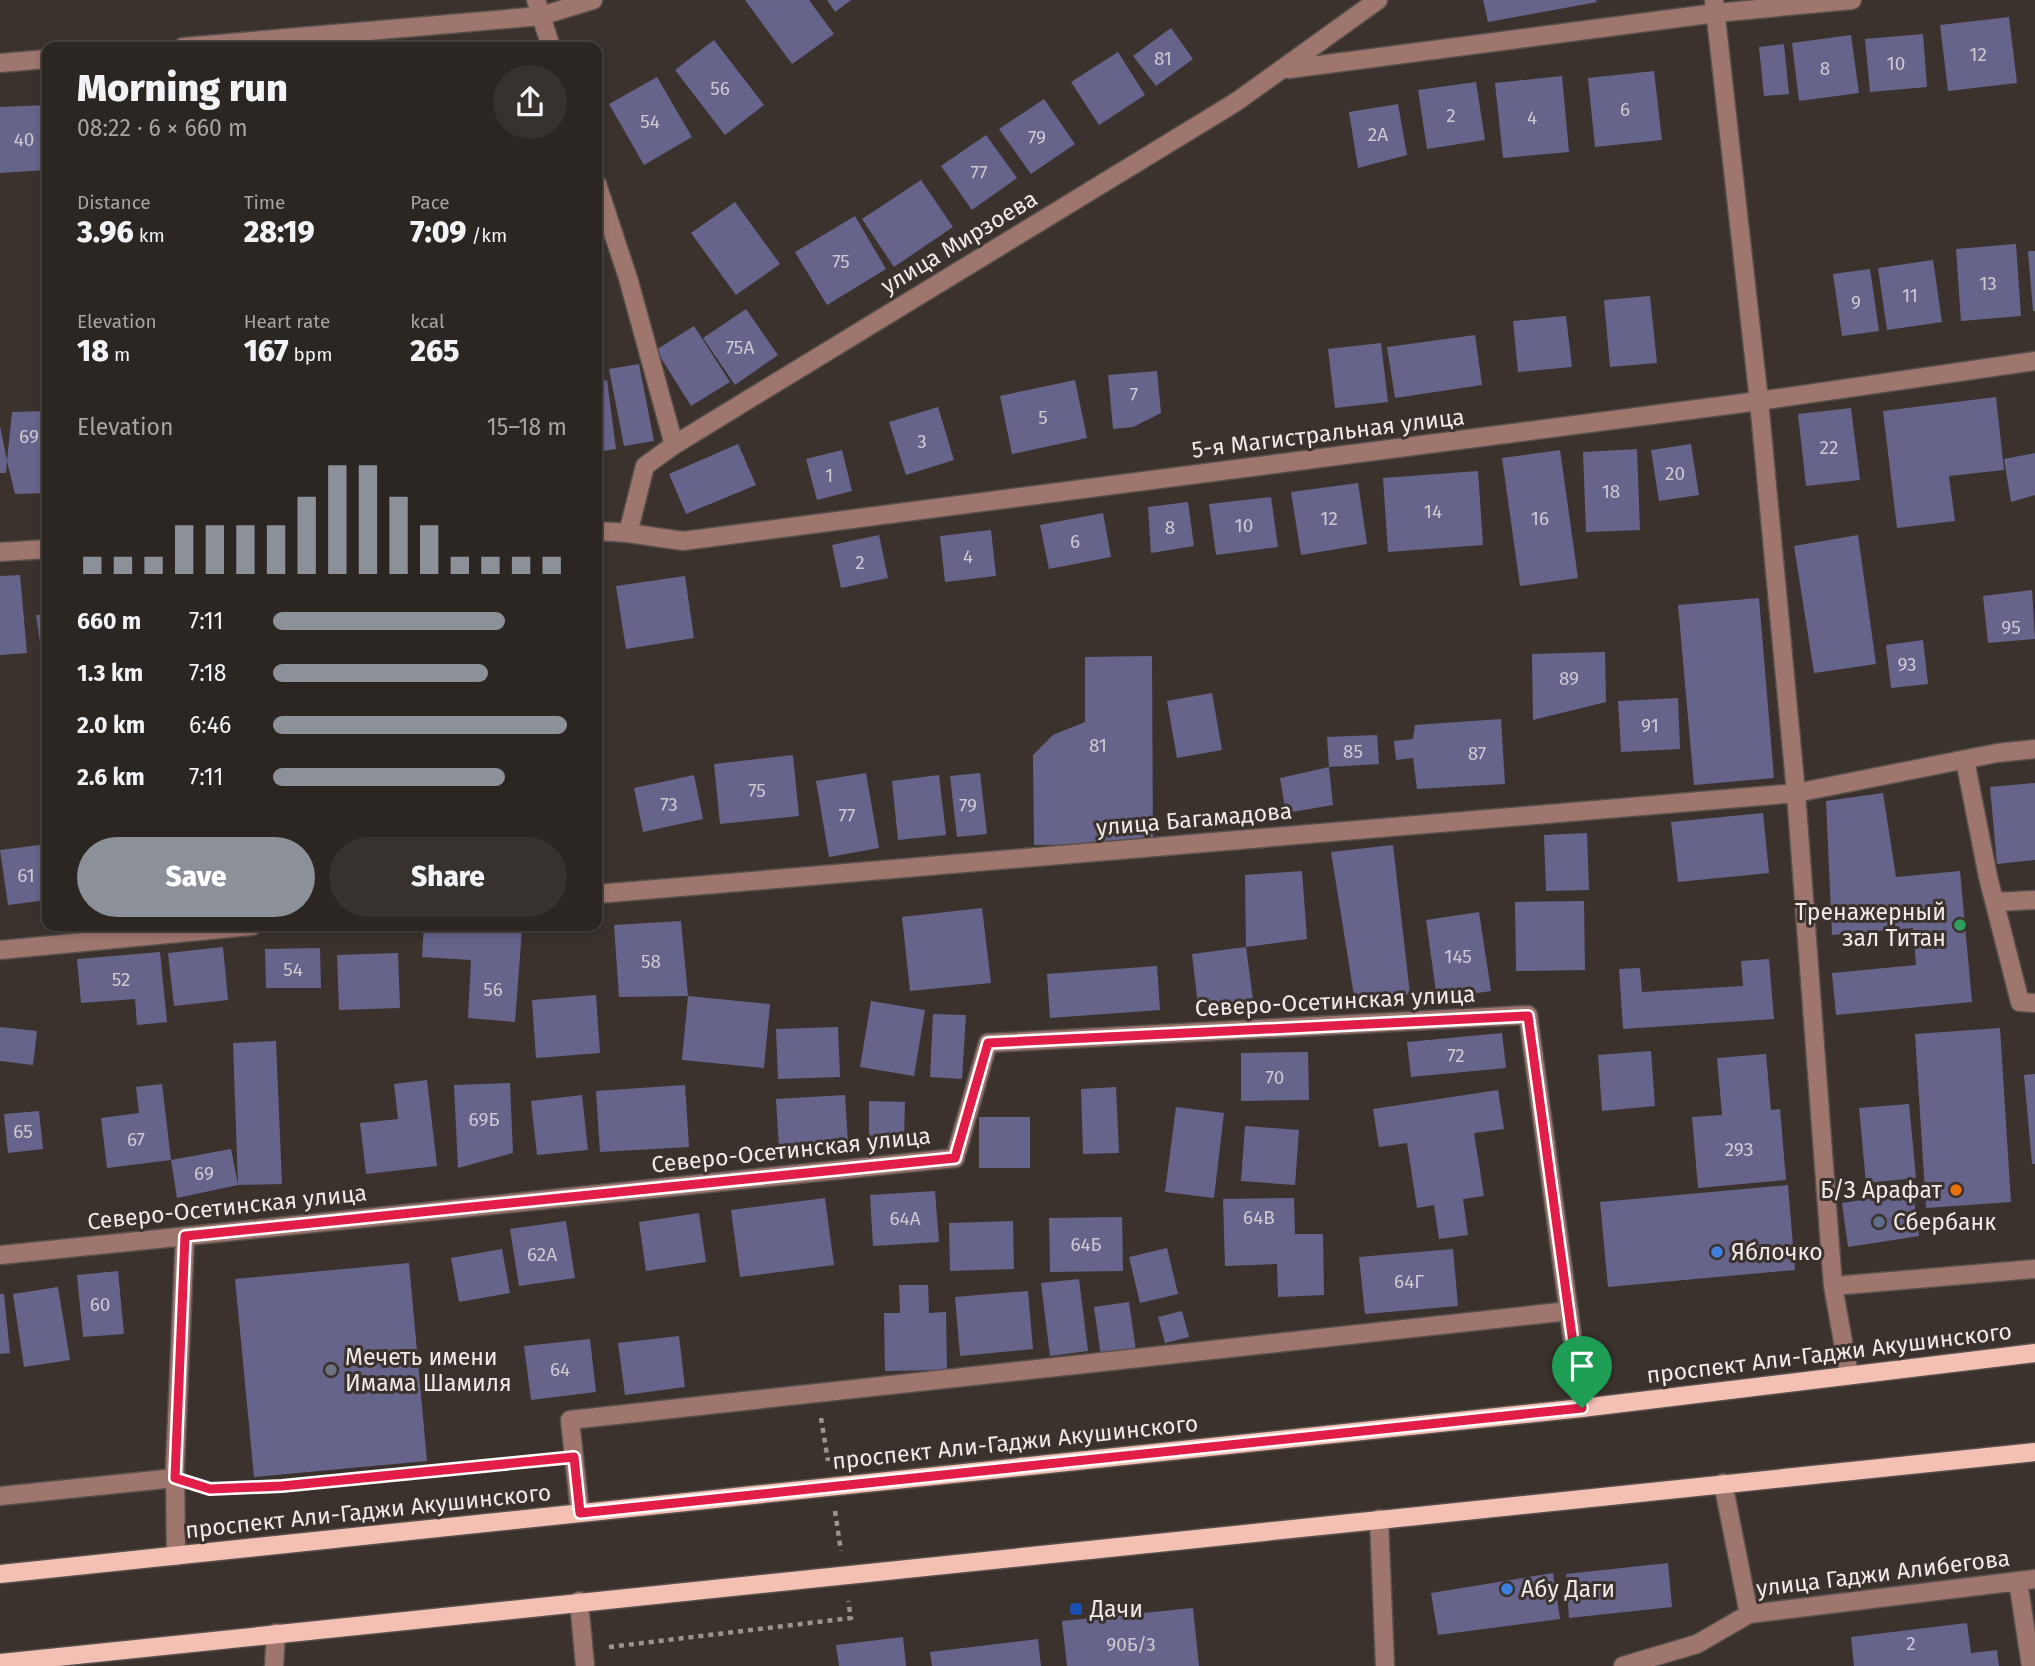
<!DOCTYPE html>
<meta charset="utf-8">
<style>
body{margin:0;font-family:"Fira Sans",sans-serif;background:#38322f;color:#f1f3f6;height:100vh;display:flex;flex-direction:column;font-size:26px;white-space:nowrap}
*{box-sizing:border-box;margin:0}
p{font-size:23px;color:#a6a5a5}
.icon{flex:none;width:38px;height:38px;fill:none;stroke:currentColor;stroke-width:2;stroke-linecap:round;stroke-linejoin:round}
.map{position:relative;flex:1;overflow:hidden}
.panel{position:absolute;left:42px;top:42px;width:560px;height:889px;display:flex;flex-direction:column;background:#2c2622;border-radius:14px;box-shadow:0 4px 10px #0003,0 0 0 2px #484340}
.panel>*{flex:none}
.pin{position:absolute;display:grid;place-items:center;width:60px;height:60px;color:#fff;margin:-72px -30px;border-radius:50% 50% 50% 0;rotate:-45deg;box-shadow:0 0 7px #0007}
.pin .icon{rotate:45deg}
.round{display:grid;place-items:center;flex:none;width:74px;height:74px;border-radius:37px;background:#38322f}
.headline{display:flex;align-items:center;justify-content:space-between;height:119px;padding:0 35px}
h1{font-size:38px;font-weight:800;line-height:52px}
.stats{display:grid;grid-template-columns:repeat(3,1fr);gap:10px;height:119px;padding:7px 35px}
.stats div{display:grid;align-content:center}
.stats b{font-size:30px;font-weight:800}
.stats small{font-size:19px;font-weight:400}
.stats p{font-size:19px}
.chart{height:196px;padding:14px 35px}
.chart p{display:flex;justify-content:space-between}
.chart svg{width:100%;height:126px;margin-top:7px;stroke:#8c9099;stroke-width:6}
.cta{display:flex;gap:14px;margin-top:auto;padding:14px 35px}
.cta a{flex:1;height:80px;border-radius:42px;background:#8c9099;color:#fff;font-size:28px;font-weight:800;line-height:80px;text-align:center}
.cta a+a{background:#38322f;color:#f1f3f6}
ul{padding:0 35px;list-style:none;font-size:23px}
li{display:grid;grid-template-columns:112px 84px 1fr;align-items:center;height:52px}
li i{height:18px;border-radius:9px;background:#8c9099}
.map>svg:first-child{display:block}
</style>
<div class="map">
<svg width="2035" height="1666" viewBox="0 0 2035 1666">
<rect width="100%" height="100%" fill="#3b322e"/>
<path fill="#67648b" d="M745,0h64l25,34 -42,30z
M827,0h24l-16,12z
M1483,0h113l1,2 -109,20z
M2009,17l8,66 -69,8 -8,-66z
M1171,28l22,31 -37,27 -23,-30z
M1923,34l4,53 -57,5 -5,-53z
M1851,35l8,58 -60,8 -7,-58z
M714,40l50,65 -39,30 -50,-65z
M1784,44l5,50 -25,2 -5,-49z
M1118,52l27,43 -46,30 -28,-43z
M1654,71l8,69 -67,7 -7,-69z
M1562,76l7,76 -66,6 -8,-75z
M657,77l35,60 -48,28 -35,-61z
M1476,82l9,58 -58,9 -9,-59z
M1044,99l31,45 -44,30 -32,-45z
M1398,104l9,51 -49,13 -9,-56z
M47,105v65l-47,3v-66z
M986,135l31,43 -45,32 -31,-44z
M921,180l32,47 -59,40 -32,-48z
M735,202l45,62 -44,31 -45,-62z
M855,216l31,53 -59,36 -32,-53z
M2016,244l5,72 -60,5 -5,-72z
M2028,251h7v60h-2z
M1933,260l9,62 -55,8 -9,-62z
M1870,269l9,62 -37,5 -9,-62z
M1650,296l7,67 -47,4 -6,-67z
M746,309l32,46 -43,30 -32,-47z
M1566,316l6,51 -54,5 -5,-51z
M694,326l36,56 -39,24 -35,-56z
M1475,335l7,50 -87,13 -8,-51z
M1381,343l7,59 -53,6 -7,-59z
M639,364l15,77 -30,5 -15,-77z
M1157,371l4,42 -28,14 -20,2 -5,-54z
M607,380l9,69 -19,3v-70z
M1075,380l12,58 -75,16 -12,-58z
M1996,397l8,73 -55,6 6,45 -58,7 -14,-117z
M938,407l16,53 -48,15 -17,-53z
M1851,408l9,72 -54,6 -8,-72z
M47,411v82l-32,1 -8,-33 5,-49z
M0,426l7,35 -1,12h-6z
M738,444l18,41 -70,29 -17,-40z
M1691,444l8,51 -40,6 -8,-51z
M1637,449l3,81 -54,2 -3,-80z
M842,450l10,41 -35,9 -11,-41z
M1560,450l18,128 -58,8 -18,-128z
M2035,453v42l-24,7 -7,-43z
M1478,471l5,74 -95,7 -5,-74z
M1358,483l9,61 -66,11 -10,-63z
M1271,497l7,50 -62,8 -7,-51z
M1188,502l6,44 -43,7 -3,-46z
M1103,513l8,44 -62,12 -9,-44z
M991,530l5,46 -51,6 -5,-46z
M879,535l9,43 -47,10 -9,-43z
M1858,535l18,129 -62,9 -20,-127z
M20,575l7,78 -27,2v-79z
M685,576l9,62 -68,11 -10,-63z
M2032,590l3,49 -47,4 -5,-47z
M1759,598l15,180 -80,7 -16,-180z
M47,614v55l-3,1 -8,-55z
M1923,640l5,44 -37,4 -5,-43z
M1605,652l1,50 -73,18 -1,-66z
M1152,656l1,188 -119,1 -1,-90 20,-20 32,-13v-65z
M1212,693l10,57 -45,8 -10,-57z
M1678,698l2,51 -59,3 -3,-51z
M597,717l6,34h-6z
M1501,719l4,65 -88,5 -4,-31 -17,2 -2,-19 19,-2 2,-14z
M1377,735l2,29 -50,3 -2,-30z
M793,755l6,61 -79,8 -6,-60z
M1329,767l4,38 -47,8 -6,-35z
M866,773l13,75 -50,9 -13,-76z
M980,773l7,61 -30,3 -7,-61z
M694,775l9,44 -60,13 -9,-44z
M939,775l7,60 -48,5 -6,-59z
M2035,783v77l-38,4 -7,-77z
M1883,793l13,84 64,-6 12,131 -136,13 -4,-42 84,-8 -3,-37 -81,7 -6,-134z
M1763,813l6,60 -91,9 -7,-60z
M1587,833l2,57 -43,1 -2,-56z
M47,844v56l-39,5 -8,-55z
M1393,845l17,149 -55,8 -24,-150z
M1302,871l5,68 -61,8 -1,-72z
M1584,901l1,69 -69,1 -1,-69z
M982,908l9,75 -81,8 -8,-74z
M1479,912l12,79 -54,8 -11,-79z
M681,921l7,75 -69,1 -5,-72z
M424,926l98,3 -7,93 -47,-4 3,-58 -49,-3z
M223,947l5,53 -54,6 -6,-53z
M1246,947l7,53 -55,6 -6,-52z
M320,948l1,40h-55l-1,-39z
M160,952l7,70 -30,3 -2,-26 -54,4 -4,-44z
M398,953l2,55 -61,2 -2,-55z
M1769,959l5,60 -151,10 -4,-60 21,-1 2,24 101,-6 -2,-25z
M1157,966l3,44 -110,8 -3,-44z
M596,995l4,58 -64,5 -4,-58z
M688,996l82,8 -6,64 -82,-8z
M871,1001l54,9 -11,66 -54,-9z
M933,1014l33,1 -4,64 -32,-2z
M0,1027l37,4 -4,34 -33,-4z
M838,1027l2,50 -62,2 -2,-50z
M2000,1028l11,174 -85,6 -11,-174z
M1502,1033l4,35 -95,9 -4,-35z
M276,1041l6,143 -44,1 -5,-142z
M1651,1051l4,55 -53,5 -4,-56z
M1308,1052l1,48 -68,1v-48z
M1766,1054l5,56 9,-1 6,71 -88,8 -6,-71 30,-2 -5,-57z
M2035,1074v90h-3l-8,-89z
M427,1080l10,86 -71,8 -6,-51 38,-4 -4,-35z
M510,1083l3,70 -55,15 -4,-83z
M162,1084l9,76 -64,8 -6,-50 38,-5 -3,-26z
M685,1085l4,62 -89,5 -4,-61z
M1116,1087l3,66 -36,1 -2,-65z
M1498,1090l6,39 -30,4 10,63 -21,3 5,36 -29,4 -5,-34 -17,3 -10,-65 -28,4 -6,-38z
M582,1095l6,55 -51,5 -6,-54z
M845,1095l3,48 -69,5 -3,-49z
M869,1101l36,1 -1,36 -35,1z
M1909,1104l7,74 -50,5 -7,-75z
M1176,1107l48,6 -10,85 -49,-6z
M39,1111l4,38 -35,4 -4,-39z
M979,1117h51v51h-51z
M1245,1126l54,4 -4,55 -54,-4z
M231,1149l7,36 -61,13 -6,-38z
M1788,1185l7,85 -187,17 -8,-85z
M935,1191l4,51 -66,4 -3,-51z
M1913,1192l6,44 -71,11 -6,-44z
M825,1198l9,67 -94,12 -9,-67z
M1294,1198l1,36h28l1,61 -46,2 -1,-33 -52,2 -2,-67z
M699,1213l7,49 -60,9 -7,-49z
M1122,1217l1,54 -73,1 -1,-54z
M566,1221l9,57 -56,8 -9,-57z
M1013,1221l1,48 -64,2 -1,-48z
M1167,1248l11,46 -38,9 -11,-46z
M502,1249l8,44 -51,9 -8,-44z
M1453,1249l5,57 -93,8 -6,-57z
M409,1263l18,198 -173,16 -19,-198z
M118,1271l6,63 -41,3 -6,-62z
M1079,1279l9,72 -38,5 -9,-73z
M899,1285h29l1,28 17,-1 1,58 -62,1 -1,-58h16z
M58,1287l12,73 -46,7 -11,-73z
M1028,1291l5,58 -73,7 -5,-59z
M0,1294h4l6,59 -10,1z
M1129,1302l7,49 -35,5 -7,-49z
M1182,1311l7,26 -24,6 -7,-26z
M679,1336l6,51 -60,8 -7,-52z
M590,1339l6,53 -65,8 -7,-54z
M1668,1563l4,44 -103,11 -3,-44z
M1553,1573l7,46 -122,16 -7,-42z
M1193,1608l6,58h-132l-5,-45z
M1967,1623l4,30 26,-3 2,16h-145l-3,-29z
M903,1637l3,29h-67l-3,-21z
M1038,1639l3,27h-109l-2,-14z"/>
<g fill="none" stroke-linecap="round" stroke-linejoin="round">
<g stroke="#58504c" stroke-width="21">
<path id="minor" d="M536,0l15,47
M1714,0l45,401 37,392 37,493 16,89
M183,47l358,-31 52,-16
M0,63l47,-4
M1289,69l427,-56 136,-13
M597,184l31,94 46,167
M597,531l31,2 17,-67 29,-21 562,-343 142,-102
M628,533l55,8 1076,-140 276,-40
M0,552l47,-3
M1965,760l23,117 32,125 15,1
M597,894l1199,-101 201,-40 38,-4
M1995,902l40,-2
M0,950l252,-24
M0,1255l955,-97 33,-115 540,-28 54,393
M1833,1286l202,-17
M1723,1483l26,131
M0,1496l175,-18
M580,1513l-10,-93 999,-109
M1379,1519l6,147
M176,1556l-1,-90 10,-230
M2018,1581l13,85
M579,1601l6,65
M274,1666l2,-33
M1623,1666l74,-22 52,-30 286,-35"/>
</g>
<g stroke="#58504c" stroke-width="21">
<path id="major" d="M0,1574l1582,-166 453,-55
M0,1663l2035,-211"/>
</g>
<path stroke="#9b9591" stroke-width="4.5" stroke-dasharray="5 5" stroke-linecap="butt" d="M821,1418l7,43
M203,1487l79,-1 267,-27
M835,1511l6,40
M609,1647l242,-29 -3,-17"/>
<use href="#minor" stroke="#9f766d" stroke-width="18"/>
<use href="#major" stroke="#f4c0b4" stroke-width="18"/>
</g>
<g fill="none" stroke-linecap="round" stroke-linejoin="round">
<g stroke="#fff" stroke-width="14">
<path id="route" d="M1528,1016l54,392 -1002,105 -6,-56 -292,29 -72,3 -35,-11 10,-242 770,-78 33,-115z"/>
</g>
<use href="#route" stroke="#e11d48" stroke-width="9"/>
</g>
<circle fill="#2e9e5b" stroke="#3b322e" stroke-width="2.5" cx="1960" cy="925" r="7"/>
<circle fill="#e8710a" stroke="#3b322e" stroke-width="2.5" cx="1956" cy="1190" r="7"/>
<circle fill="#5c6f8a" stroke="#3b322e" stroke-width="2.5" cx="1879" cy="1222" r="7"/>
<g fill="#3f7fe0" stroke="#3b322e" stroke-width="2.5">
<circle cx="1717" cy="1252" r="7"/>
<circle cx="1507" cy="1589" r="7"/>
</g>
<circle fill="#6b7280" stroke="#3b322e" stroke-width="2.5" cx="331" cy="1370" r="7"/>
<rect fill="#1a4fb4" stroke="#3b322e" stroke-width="2.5" x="1069" y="1602" width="14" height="14" rx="3.5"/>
<g text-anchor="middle" stroke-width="6" stroke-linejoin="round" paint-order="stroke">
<g font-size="19" fill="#cec9d1">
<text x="1978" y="61">12</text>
<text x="1163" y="65">81</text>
<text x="1896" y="70">10</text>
<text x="1825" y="75">8</text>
<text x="720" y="95">56</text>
<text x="1625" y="116">6</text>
<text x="1451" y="122">2</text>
<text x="1532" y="124">4</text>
<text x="650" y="128">54</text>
<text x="1378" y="141">2А</text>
<text x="1037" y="144">79</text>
<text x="24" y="146">40</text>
<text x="979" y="179">77</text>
<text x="841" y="268">75</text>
<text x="1988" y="290">13</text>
<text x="1910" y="302">11</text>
<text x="1856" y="309">9</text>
<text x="740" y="354">75А</text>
<text x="1134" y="401">7</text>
<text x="1043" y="424">5</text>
<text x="29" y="443">69</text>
<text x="922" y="448">3</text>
<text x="1829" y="454">22</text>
<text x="1675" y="480">20</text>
<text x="829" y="482">1</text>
<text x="1611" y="498">18</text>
<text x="1433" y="518">14</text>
<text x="1329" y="525">12</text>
<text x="1540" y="525">16</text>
<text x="1244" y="532">10</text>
<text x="1170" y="534">8</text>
<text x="1075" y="548">6</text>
<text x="968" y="563">4</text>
<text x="860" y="569">2</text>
<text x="2011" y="634">95</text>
<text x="1907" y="671">93</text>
<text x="1569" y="685">89</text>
<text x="1650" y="732">91</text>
<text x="1098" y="752">81</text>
<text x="1353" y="758">85</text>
<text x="1477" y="760">87</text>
<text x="757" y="797">75</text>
<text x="669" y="811">73</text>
<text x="968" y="812">79</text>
<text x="847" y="822">77</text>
<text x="26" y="882">61</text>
<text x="1458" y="963">145</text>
<text x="651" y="968">58</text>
<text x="293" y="976">54</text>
<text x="121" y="986">52</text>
<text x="493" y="996">56</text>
<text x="1456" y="1062">72</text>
<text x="1275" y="1084">70</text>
<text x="484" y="1126">69Б</text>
<text x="23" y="1138">65</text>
<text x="136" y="1146">67</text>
<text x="1739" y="1156">29З</text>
<text x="204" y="1180">69</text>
<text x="1259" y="1224">64В</text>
<text x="905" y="1225">64А</text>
<text x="1086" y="1251">64Б</text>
<text x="542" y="1261">62А</text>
<text x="1409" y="1288">64Г</text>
<text x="100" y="1311">60</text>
<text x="560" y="1376">64</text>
<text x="1911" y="1650">2</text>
<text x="1131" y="1651">90Б/3</text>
</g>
<g font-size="23" fill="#f0ebe8" stroke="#3b322e">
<text transform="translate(959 242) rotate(-31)" y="8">улица Мирзоева</text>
<text transform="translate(1328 433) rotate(-7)" y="8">5-я Магистральная улица</text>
<text transform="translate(1194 819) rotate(-5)" y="8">улица Багамадова</text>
<text transform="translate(1335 1001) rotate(-3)" y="8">Северо-Осетинская улица</text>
<text transform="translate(791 1150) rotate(-6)" y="8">Северо-Осетинская улица</text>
<text transform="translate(227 1207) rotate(-6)" y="8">Северо-Осетинская улица</text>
<text transform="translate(1829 1353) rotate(-7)" y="8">проспект Али-Гаджи Акушинского</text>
<text transform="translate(1015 1442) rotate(-6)" y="8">проспект Али-Гаджи Акушинского</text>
<text transform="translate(368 1511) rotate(-6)" y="8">проспект Али-Гаджи Акушинского</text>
<text transform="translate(1883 1573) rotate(-7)" y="8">улица Гаджи Алибегова</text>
</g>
<g font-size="23" fill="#f0ebe8" stroke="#3b322e" text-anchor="start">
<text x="1946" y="920" text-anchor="end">Тренажерный<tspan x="1946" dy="26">зал Титан</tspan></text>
<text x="1942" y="1198" text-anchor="end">Б/З Арафат</text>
<text x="1893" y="1230">Сбербанк</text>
<text x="1731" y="1260">Яблочко</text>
<text x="345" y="1365">Мечеть имени<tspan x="345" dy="26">Имама Шамиля</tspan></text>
<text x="1521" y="1597">Абу Даги</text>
<text x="1090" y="1617">Дачи</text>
</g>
</g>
</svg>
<div class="pin" style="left:1582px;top:1408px;background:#1e9e55"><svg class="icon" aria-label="arrive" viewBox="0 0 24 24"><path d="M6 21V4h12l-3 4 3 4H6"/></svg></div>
<section class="panel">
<div class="headline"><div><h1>Morning run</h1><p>08:22 · 6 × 660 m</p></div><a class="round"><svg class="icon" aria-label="share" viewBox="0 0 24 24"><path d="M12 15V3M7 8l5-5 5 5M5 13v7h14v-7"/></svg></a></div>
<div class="stats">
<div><p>Distance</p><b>3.96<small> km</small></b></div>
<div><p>Time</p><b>28:19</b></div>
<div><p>Pace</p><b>7:09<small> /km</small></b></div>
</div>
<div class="stats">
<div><p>Elevation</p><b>18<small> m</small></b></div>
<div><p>Heart rate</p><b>167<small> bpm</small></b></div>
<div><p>kcal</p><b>265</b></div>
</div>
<div class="chart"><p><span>Elevation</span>15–18 m</p>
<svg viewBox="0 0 160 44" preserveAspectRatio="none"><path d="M5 44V38M15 44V38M25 44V38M35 44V27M45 44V27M55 44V27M65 44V27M75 44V17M85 44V6M95 44V6M105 44V17M115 44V27M125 44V38M135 44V38M145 44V38M155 44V38"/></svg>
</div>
<ul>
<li><b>660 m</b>7:11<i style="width:79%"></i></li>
<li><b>1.3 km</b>7:18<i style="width:73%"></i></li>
<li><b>2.0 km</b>6:46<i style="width:100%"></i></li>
<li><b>2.6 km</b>7:11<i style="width:79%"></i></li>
</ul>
<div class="cta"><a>Save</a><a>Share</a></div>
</section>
</div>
